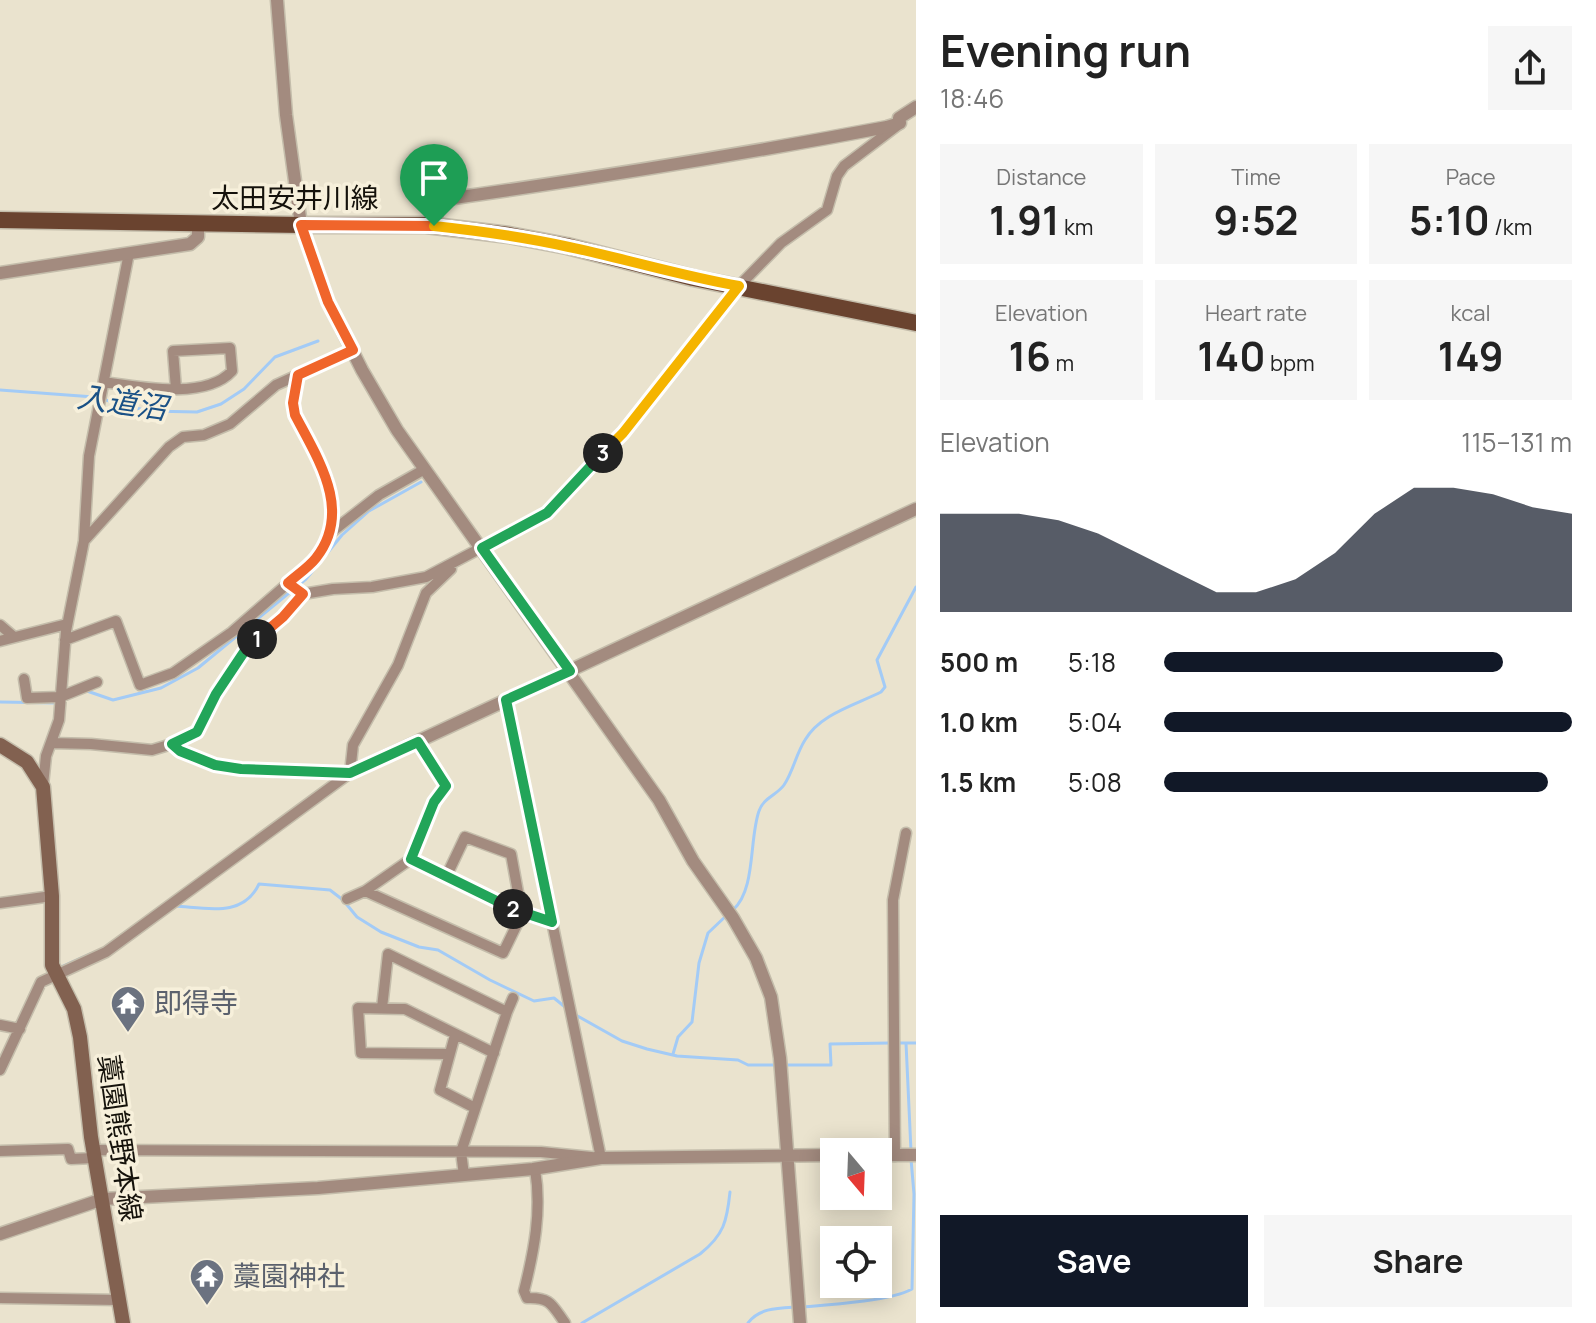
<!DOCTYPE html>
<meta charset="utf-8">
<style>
body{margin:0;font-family:Manrope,"Noto Sans JP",sans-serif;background:#f6f6f6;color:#222;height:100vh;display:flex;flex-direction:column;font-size:30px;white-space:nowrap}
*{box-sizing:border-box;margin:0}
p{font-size:26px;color:#767676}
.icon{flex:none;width:44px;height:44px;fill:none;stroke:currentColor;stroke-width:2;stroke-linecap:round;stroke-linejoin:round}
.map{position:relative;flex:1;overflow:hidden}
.sheet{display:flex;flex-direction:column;background:#fff;width:680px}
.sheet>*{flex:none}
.needle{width:52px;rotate:161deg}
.tools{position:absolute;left:820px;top:1138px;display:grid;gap:16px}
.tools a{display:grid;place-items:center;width:72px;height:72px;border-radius:0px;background:#fff;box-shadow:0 4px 20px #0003;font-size:40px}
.pin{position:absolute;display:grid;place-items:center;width:68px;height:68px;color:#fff;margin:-82px -34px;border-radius:50% 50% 50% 0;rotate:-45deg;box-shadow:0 0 8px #0007}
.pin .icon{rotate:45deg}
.km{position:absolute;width:40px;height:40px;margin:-20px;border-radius:50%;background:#222;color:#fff;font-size:22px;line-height:40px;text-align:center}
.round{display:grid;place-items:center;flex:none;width:84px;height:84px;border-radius:0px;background:#f6f6f6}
.head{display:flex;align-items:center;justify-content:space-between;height:136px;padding:0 24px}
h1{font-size:44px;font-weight:700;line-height:60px}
.metrics{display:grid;grid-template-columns:repeat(3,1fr);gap:12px;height:136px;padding:8px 24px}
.metrics div{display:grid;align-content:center;border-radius:0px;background:#f6f6f6;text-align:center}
.metrics b{font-size:40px;font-weight:700}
.metrics small{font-size:22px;font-weight:400}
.metrics p{font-size:22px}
.chart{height:224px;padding:16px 24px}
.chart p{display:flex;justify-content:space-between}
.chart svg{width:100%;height:144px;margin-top:8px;fill:#111827;opacity:.7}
.action{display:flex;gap:16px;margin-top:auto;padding:16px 24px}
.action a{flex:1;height:92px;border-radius:0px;background:#111827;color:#fff;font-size:32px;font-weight:700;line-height:92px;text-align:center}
.action a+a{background:#f6f6f6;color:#222}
ul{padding:0 24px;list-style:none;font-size:26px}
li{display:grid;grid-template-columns:128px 96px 1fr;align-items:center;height:60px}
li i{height:20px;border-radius:10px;background:#111827}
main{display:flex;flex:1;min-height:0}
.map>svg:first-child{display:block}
</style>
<main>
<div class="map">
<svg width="916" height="1323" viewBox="0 0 916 1323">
<rect width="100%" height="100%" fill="#eae3ce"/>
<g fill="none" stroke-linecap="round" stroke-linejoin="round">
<path stroke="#a3cbf6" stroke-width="3" d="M0,390l94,7 54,14 49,1 24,-8 23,-15 31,-32 43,-16
M87,691l26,9 48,-12 37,-20 108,-89 36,-44 27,-24 52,-29
M0,702l58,1
M175,906c32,2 68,12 84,-22l71,6 13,10 14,17 24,15 38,15 19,3 52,30 44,21 20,-3 11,9
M733,910c23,-20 16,-71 26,-99 4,-13 18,-16 25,-26 9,-13 12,-31 21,-45 15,-26 50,-35 76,-48l4,-5 -8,-27 39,-73
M61,967l29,-13
M574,1014l48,27 25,8 30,7 61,4 10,5h28
M897,1043h19
M906,1043l5,108
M673,1054l5,-17 14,-15 7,-59 9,-30 19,-18
M784,1065h47l-1,-21 60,-1
M803,1307c25,-2 88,-6 109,-18l2,-95 -3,-35
M582,1323l118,-69c24,-19 27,-33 30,-62
M748,1323c11,-15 30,-15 48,-16"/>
<g stroke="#c4bdab" stroke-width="13">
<path id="minor" d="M104,382c35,5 102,18 128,-11l-2,-23 -57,3 3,38
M329,534l50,-39 46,-26
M84,541l85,-94 14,-10 21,-2 26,-11 46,-39 77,-35
M0,625l14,12
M65,640l51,-19 24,64 33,-12 59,-41 84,-73 13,-25 4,-28 -6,-28 -32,-63 -2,-12 5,-28
M0,641l67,-17
M24,679l3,19 33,-1 37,-15
M51,743l40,1 61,6 20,-6 25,-12 19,-38 30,-45 37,-32 20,-23 30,-5 39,-2 54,-10 121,-64 76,-80 116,-147 42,-43 46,-33 10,-34 7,-10 54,-41
M172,744c43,36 125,26 178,29
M43,785l3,-29 13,-36 7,-89 18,-90 5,-85 40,-203
M411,859l111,55 30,8
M365,891l138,62 19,-39 -11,-60 -46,-17 -19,40
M347,899l18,-8 46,-32 23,-57 12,-16 -28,-44
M0,903l52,-7
M382,1008l6,-54 119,58 -46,140 3,23
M507,1012l6,-14
M0,1025l20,4
M455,1035l-15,55 35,18
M448,1054l-87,-1 -3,-45 47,1 89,44
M0,1070l41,-88 65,-30 244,-179 3,-28 45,-80 28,-72 25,-24
M93,1150l448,2 60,6 -95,-458
M0,1151l68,-2 3,10 23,-1
M895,1156l-2,-256 13,-67
M535,1169c7,42 -1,82 -11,122l3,7c24,-1 25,7 38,25
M0,1298l118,2"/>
</g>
<g stroke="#c4bdab" stroke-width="15">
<path id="tertiary" d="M277,0l9,115 15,110 27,77 34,68 35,60 262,370 34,61 40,57 23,40 15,39 9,61 20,265
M434,226l6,-26c149,-21 298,-45 447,-73l13,-4 -1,-5 17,-11
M0,273l190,-29 8,-7v-13
M350,773l566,-264
M878,1155h38
M0,1234l103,-35 215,-11 215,-19 68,-11 233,-3"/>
</g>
<g stroke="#c4bdab" stroke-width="17">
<path id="secondary" d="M0,745l27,17 16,25 9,109v69l22,44 6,28 11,100 32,186"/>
</g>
<g stroke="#c4bdab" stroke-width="19">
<path id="primary" d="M0,220l301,5h125l83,10 58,11 126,32 223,45"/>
</g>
<use href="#minor" stroke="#a38b7f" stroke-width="10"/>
<use href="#tertiary" stroke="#a38b7f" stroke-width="12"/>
<use href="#secondary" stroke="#826150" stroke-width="14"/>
<use href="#primary" stroke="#6a432f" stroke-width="16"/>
</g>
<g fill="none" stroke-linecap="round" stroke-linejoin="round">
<g stroke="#fff" stroke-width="16">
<path id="split-1" d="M257,639l26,-22 20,-23 -15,-11c9,-8 21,-16 28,-25 37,-47 2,-99 -21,-143l-2,-12 5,-28 55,-25 -25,-48 -27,-77 133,1"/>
</g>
<g stroke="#fff" stroke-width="16">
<path id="split-2" d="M257,639l-11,10 -30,45 -19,38 -25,12 8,7 35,14 26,4 109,4 68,-31 28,44 -12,16 -23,57 102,50"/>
</g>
<g stroke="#fff" stroke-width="16">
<path id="split-3" d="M513,909l39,13 -46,-222 64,-29 -88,-123 65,-35 56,-60"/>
</g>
<g stroke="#fff" stroke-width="16">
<path id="split-4" d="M434,226c46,5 91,11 135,21 57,12 113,29 170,39l-116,147 -20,20"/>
</g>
<use href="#split-1" stroke="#f0652b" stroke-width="10"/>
<use href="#split-2" stroke="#22a559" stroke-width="10"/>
<use href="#split-3" stroke="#22a559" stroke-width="10"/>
<use href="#split-4" stroke="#f5b400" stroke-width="10"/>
</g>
<defs>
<g id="temple-pin" transform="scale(1.8)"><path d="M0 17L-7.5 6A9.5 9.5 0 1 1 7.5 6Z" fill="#6b7280" stroke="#f7f0db"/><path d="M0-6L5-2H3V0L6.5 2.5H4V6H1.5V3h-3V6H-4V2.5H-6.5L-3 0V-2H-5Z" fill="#fff"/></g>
</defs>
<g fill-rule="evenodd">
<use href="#temple-pin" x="128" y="1003"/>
<use href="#temple-pin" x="207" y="1276"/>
</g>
<g text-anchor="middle" stroke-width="7" stroke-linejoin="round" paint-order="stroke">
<g font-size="28" fill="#15120b" stroke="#f7f0db">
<text x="295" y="208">太田安井川線</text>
<text transform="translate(120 1138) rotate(82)" y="10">藁園熊野本線</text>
</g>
<g font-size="28" fill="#5b616d" stroke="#f7f0db" text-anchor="start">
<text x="154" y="1013">即得寺</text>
<text x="233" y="1286">藁園神社</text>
</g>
<g font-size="30" font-style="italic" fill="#1a5186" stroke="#f7f0db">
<text transform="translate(122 403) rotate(8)" y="10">入道沼</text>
</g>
</g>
</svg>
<div class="tools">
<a><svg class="needle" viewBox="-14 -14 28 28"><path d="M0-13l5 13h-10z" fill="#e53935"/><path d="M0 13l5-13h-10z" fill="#767676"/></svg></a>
<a><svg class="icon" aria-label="locate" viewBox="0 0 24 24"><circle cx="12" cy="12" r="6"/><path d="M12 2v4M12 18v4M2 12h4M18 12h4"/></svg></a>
</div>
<div class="pin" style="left:434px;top:226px;background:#1e9e55"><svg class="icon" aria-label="arrive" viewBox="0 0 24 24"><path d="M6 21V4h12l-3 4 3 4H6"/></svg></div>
<b class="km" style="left:257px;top:639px">1</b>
<b class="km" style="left:513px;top:909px">2</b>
<b class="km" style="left:603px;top:453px">3</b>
</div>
<section class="sheet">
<div class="head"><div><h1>Evening run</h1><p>18:46</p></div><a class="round"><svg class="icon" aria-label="share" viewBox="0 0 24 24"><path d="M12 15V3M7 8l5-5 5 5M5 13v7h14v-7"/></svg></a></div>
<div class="metrics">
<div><p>Distance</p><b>1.91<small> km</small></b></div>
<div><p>Time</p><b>9:52</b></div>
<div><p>Pace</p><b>5:10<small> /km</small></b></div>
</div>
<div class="metrics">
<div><p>Elevation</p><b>16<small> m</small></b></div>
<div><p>Heart rate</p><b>140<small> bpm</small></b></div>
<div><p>kcal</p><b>149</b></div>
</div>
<div class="chart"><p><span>Elevation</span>115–131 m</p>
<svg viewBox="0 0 160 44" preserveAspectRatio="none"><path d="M0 44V14L10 14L20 14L30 16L40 20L50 26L60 32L70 38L80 38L90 34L100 26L110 14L120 6L130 6L140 8L150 12L160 14V44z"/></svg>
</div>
<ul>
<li><b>500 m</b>5:18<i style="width:83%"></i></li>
<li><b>1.0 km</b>5:04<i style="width:100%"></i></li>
<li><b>1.5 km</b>5:08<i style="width:94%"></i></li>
</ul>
<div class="action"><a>Save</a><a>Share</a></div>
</section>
</main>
